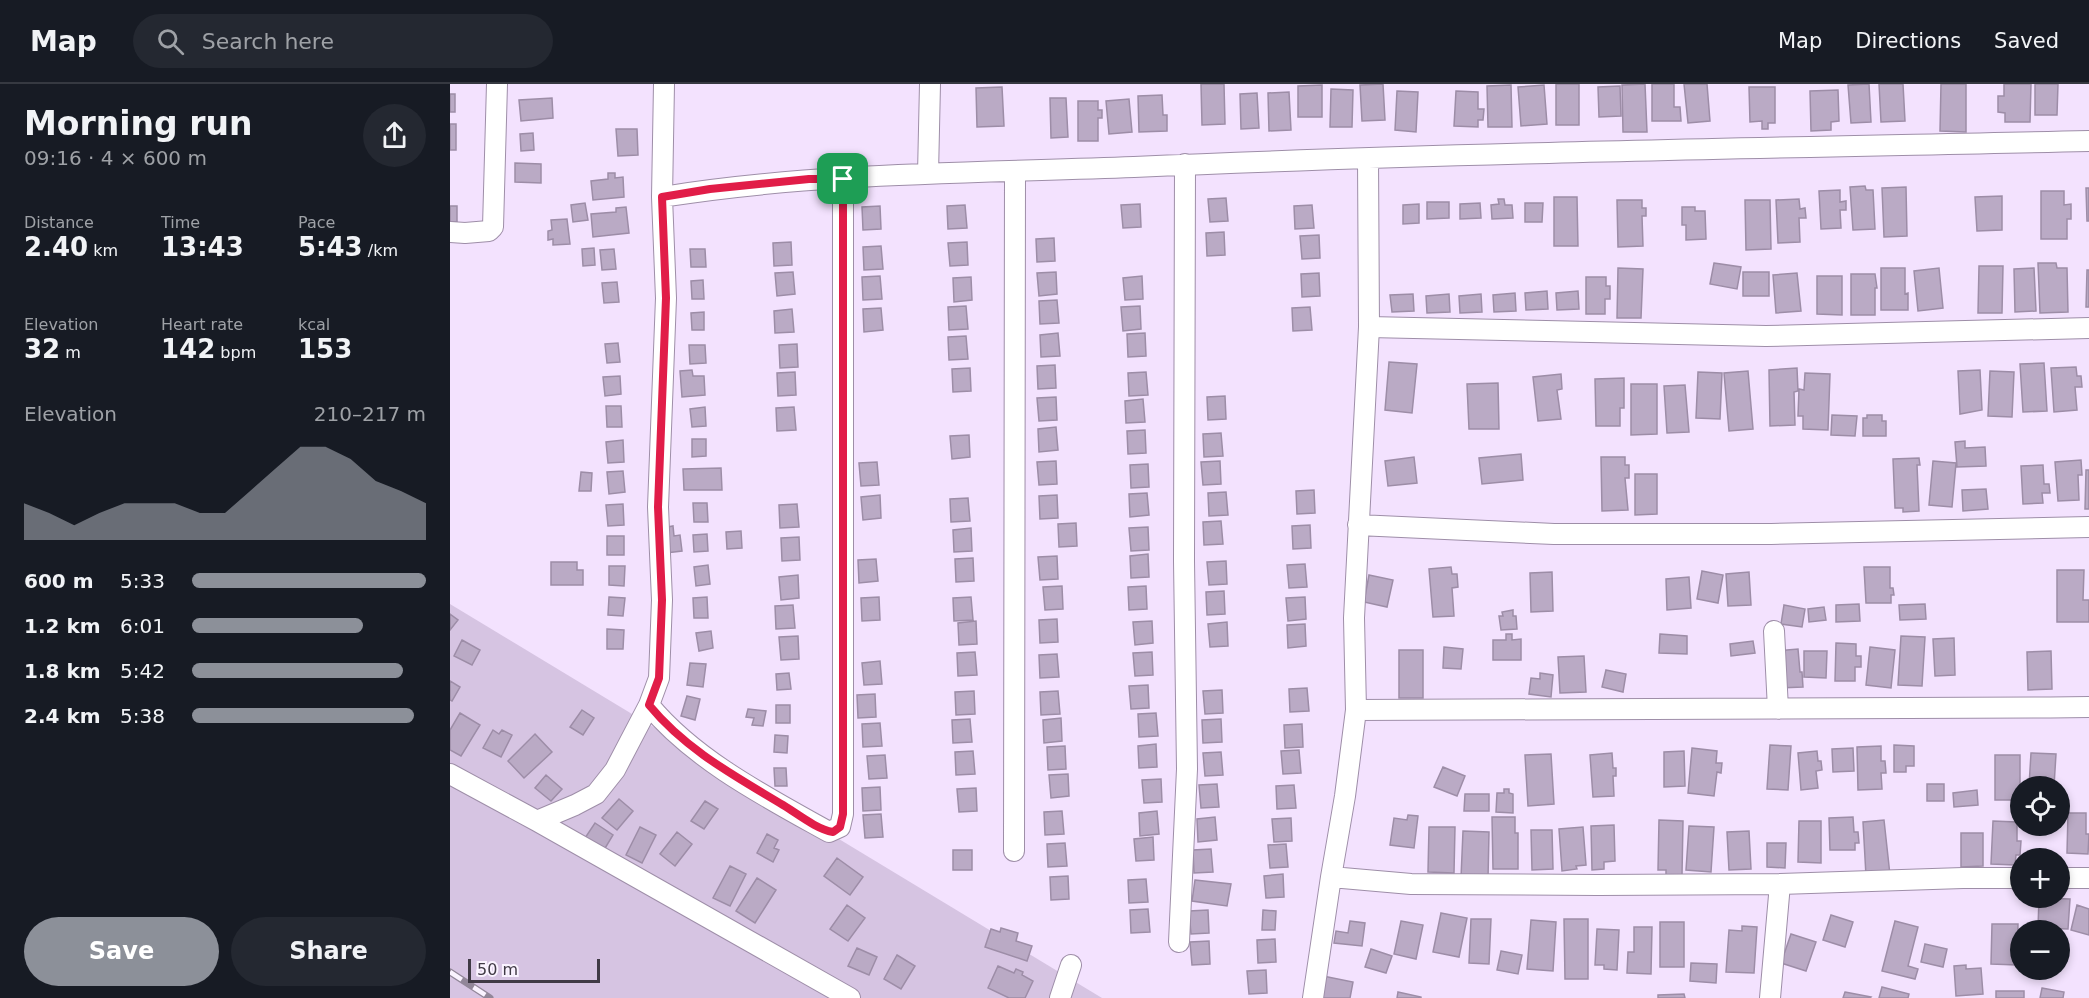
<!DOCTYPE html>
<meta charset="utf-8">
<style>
body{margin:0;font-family:"DejaVu Sans",sans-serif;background:#242831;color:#f1f3f6;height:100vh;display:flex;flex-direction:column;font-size:22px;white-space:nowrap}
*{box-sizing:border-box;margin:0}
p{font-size:20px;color:#9ea1a6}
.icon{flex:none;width:33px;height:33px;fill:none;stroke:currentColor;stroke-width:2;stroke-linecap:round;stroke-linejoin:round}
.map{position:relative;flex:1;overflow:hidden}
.side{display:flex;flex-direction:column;background:#171b24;width:450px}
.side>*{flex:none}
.fabs{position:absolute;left:1560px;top:692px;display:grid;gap:12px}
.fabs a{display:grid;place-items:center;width:60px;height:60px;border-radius:50%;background:#171b24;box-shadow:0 3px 9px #0003;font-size:30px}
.scale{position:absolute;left:18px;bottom:15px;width:132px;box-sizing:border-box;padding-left:6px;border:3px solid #403a45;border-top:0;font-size:16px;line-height:21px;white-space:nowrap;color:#403a45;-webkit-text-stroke:4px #faf3ff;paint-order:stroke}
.pin{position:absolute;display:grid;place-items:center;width:51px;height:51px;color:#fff;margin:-26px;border-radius:12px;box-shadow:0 3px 9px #0006}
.round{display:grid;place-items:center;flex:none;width:63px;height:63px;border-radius:32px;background:#242831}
.overview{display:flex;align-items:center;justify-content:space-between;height:102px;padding:0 24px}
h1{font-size:33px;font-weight:700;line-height:45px}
.metrics{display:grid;grid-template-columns:repeat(3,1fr);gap:9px;height:102px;padding:6px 24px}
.metrics div{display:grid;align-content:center}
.metrics b{font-size:26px;font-weight:700}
.metrics small{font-size:16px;font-weight:400}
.metrics p{font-size:16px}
.chart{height:168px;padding:12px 24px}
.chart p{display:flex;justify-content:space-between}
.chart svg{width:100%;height:108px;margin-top:6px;fill:#8c9099;opacity:.7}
.cta{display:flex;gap:12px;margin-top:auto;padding:12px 24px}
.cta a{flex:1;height:69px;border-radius:36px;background:#8c9099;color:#fff;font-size:24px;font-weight:700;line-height:69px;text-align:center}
.cta a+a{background:#242831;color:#f1f3f6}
ul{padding:0 24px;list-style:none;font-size:20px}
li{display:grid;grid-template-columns:96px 72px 1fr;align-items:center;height:45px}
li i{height:15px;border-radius:8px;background:#8c9099}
header{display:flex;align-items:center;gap:36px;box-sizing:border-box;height:84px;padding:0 30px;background:#171b24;border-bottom:2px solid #363941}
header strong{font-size:28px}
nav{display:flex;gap:33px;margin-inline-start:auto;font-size:21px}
.search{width:420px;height:54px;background:#242831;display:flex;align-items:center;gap:15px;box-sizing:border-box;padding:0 21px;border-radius:33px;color:#9ea1a6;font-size:22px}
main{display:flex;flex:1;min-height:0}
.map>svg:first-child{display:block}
</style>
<header>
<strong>Map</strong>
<div class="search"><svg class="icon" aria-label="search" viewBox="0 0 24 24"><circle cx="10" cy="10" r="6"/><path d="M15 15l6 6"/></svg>Search here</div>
<nav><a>Map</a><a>Directions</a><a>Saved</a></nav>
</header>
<main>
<section class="side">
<div class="overview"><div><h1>Morning run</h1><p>09:16 · 4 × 600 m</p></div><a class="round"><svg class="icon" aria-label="share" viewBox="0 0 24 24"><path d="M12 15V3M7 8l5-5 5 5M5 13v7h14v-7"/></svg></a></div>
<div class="metrics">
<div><p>Distance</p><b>2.40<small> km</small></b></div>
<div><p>Time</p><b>13:43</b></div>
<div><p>Pace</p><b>5:43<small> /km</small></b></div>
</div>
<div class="metrics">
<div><p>Elevation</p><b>32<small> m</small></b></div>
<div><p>Heart rate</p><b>142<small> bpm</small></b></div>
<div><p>kcal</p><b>153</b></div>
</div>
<div class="chart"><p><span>Elevation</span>210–217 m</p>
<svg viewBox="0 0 160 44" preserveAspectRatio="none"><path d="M0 44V29L10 33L20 38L30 33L40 29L50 29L60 29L70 33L80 33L90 24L100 15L110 6L120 6L130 11L140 20L150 24L160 29V44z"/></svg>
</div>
<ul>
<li><b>600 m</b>5:33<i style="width:100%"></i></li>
<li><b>1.2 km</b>6:01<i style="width:73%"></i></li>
<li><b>1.8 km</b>5:42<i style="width:90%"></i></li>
<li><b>2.4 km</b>5:38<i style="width:95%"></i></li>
</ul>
<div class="cta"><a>Save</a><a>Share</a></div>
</section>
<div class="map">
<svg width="1639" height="914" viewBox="0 0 1639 914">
<rect width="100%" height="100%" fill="#f3e2fe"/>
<path fill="#d6c4e2" d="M0,520l652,394h-652z"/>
<path fill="#baaac5" stroke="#9d8da7" stroke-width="1.5" d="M751,0h23l1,40 -23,1z
M933,0l2,36 -23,1 -2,-36z
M1106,0h23v41h-23z
M1195,0l2,48h-24l-1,-47z
M1202,0h22v23h6l1,14h-29z
M1234,0h23l3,37 -22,2z
M1419,0l2,38 -20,1 -3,-38z
M1429,0h24l2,37 -24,1z
M1491,0h25v48l-26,-1z
M1554,0h27l-1,38h-25v-9l-7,-1v-16h6z
M1585,0h23l-1,31h-22z
M872,1v32h-24v-31z
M1061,1l1,42h-24l-1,-41z
M1094,1l3,39 -26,2 -3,-39z
M1170,2l1,30 -22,1 -1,-30z
M552,3l2,39 -27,1 -1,-39z
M1299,3h26v36h-7v6h-6v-8l-12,1z
M881,5l22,1 -1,37h-22z
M1388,6l1,31 -8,1v8l-20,1 -1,-40z
M947,7l21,1 -2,40 -21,-2z
M1006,7l22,1v17h6l-1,11h-5v7l-24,-1z
M839,8l2,38 -22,1 -1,-38z
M807,9l2,35 -18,1 -1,-35z
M0,10h5v18h-5z
M712,11l1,20h4v16l-28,1 -1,-36z
M102,14l1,20 -32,3 -2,-21z
M600,14h16l2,39 -17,1z
M679,15l3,33 -23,2 -3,-33z
M628,17h20v9h4v8h-4v23h-20z
M0,40h6v26h-6z
M166,45h21l1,26 -20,1z
M83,49l1,17 -13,1 -1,-17z
M65,79l26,1v19l-26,-1z
M158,89h7v5l8,-1 1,20 -31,3 -2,-19 17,-2z
M1415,102l1,4h7l2,39 -22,1 -3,-43z
M1456,103l1,49 -23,1 -2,-49z
M1636,104h3v33h-2z
M1390,106v12l6,-1v9h-6l1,18 -20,1 -2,-38z
M1591,107h23v14l7,-1v15h-4v20h-26z
M1552,112v34l-25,1 -2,-34z
M1104,113h23l1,49h-24z
M776,114l2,23 -18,1 -2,-23z
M1048,115h6l1,6h7l1,13 -21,1 -1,-14 8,-1z
M1349,115l1,10 5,-1 1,10h-7l1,24 -22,1 -2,-43z
M1167,116h25v8h4v8h-4l1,30 -25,1z
M1295,116h25l1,49 -25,1z
M977,118h22v16l-22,1z
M135,119l3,17 -15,2 -2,-17z
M1030,119l1,15 -21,1v-15z
M1075,119h18l-1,19h-17z
M690,120l1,23 -18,1 -2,-23z
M969,120v19l-16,1v-19z
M515,121l2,23 -19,1 -1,-23z
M862,121l2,23 -19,1 -1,-23z
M0,122h7v16h-7z
M430,122l1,23 -18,1 -1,-23z
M176,123l3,26 -36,4 -2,-23 25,-2v-4z
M1232,123h13v4h10l1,28 -20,1v-15h-4z
M117,135l3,25 -17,1v-6l-5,1v-9l4,-1 -1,-10z
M774,148l1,23 -18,1 -1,-23z
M869,151l1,23 -18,1 -2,-23z
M604,154l1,23 -18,1 -1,-23z
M341,158l1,23 -18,1 -1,-23z
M517,158l1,23 -18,1 -2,-23z
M431,162l2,23 -19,1 -1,-23z
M144,164l1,17 -12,1 -1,-17z
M164,165l2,20 -14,1 -2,-20z
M240,165h15l1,18h-15z
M1264,179l27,4 -4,22 -27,-5z
M1588,179h18l1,5h10l1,44 -28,1z
M1529,182h24l-1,47h-24z
M1168,184l25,1 -2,49h-24z
M1431,184h24v26l3,-1v17h-27z
M1489,184l4,40 -25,3 -4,-40z
M1584,184l2,43 -21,1 -1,-43z
M1637,186h2v37h-3z
M343,188l2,22 -18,2 -2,-23z
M606,188l1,22 -18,2 -2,-23z
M1293,188h26v24h-26z
M869,189l1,23 -18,1 -1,-23z
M1347,189l4,38 -25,2 -3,-38z
M1401,190h24l2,14h-2v27h-24z
M430,192l2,23 -19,1 -1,-23z
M692,192l1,23 -18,1 -2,-22z
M1367,192h25v39l-25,-1z
M521,193l1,23 -18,2 -1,-24z
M1136,193h20v9h4v13h-5v15h-19z
M253,196l1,19h-12l-1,-18z
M167,198l2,20 -15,1 -2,-20z
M1097,207l1,18 -22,1 -1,-17z
M1128,207l1,18 -22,1 -1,-17z
M1065,209l1,18 -22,1 -1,-17z
M963,210l1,17 -22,1 -2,-17z
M999,210l1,18 -23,1 -1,-17z
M1031,210l1,18 -22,1 -1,-17z
M607,216l2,23 -19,1 -1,-23z
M516,222l2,23 -19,1 -1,-23z
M690,222l1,23 -18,2 -2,-24z
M860,223l2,23 -19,1 -1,-23z
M431,224l2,22 -19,2 -1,-23z
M342,225l2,23 -19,1 -1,-22z
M254,228v18h-12l-1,-17z
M608,249l2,23 -19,1 -1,-22z
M695,249l1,23 -18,1 -1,-23z
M516,252l2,23 -19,1 -1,-23z
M168,259l2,19 -13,1 -2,-19z
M347,260l1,23 -18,1 -1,-23z
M239,261h16l1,18 -16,1z
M939,278l28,2 -5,49 -27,-3z
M1594,279l3,48 -24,1 -3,-48z
M605,281l1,23 -18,1 -1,-23z
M1626,283l1,9h4l1,11h-7l2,23 -23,2 -3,-44z
M520,284l1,23 -18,1 -1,-23z
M1347,284l1,23 -4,1 1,33 -25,1 -1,-56z
M242,286l1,6h11l1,19 -23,2 -2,-26z
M1530,286l2,40 -22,4 -2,-43z
M1298,287l5,58 -24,2 -5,-58z
M1540,287l24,1 -2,45 -24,-1z
M345,288l1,23 -18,1 -1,-23z
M696,288l2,23 -19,1 -1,-23z
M1248,288l24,1 -2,46 -24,-1z
M1355,289l25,1 -2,56 -25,-1v-13h-5l1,-27 5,1z
M1111,290l1,15 -5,1 4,29 -23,2 -5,-44z
M170,292l1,18 -16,2 -2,-19z
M1174,294v30h-4v18h-24l-1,-47z
M1048,299l1,46h-30l-2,-45z
M1181,300h26v50l-26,1z
M1235,301l4,47 -22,1 -3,-47z
M775,312l1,23 -18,1 -1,-23z
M606,313l1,23 -18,1 -2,-23z
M693,315l2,23 -19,1 -1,-22z
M156,322h15l1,21h-15z
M255,323l1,19 -14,1 -2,-18z
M344,323l2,23 -19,1 -1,-23z
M1382,331l25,1 -2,20 -24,-1z
M1417,331h15v6h4v15h-23v-18h4z
M606,343l2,23 -19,2 -1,-23z
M695,346l1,23 -18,1 -1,-23z
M771,349l2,23 -19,1 -1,-23z
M519,351l1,22 -18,2 -2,-23z
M242,355h14v17l-14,1z
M173,356l1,22 -16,1 -2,-21z
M1515,357v7l20,-1 1,19 -29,1 -2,-25z
M1071,370l2,26 -41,4 -3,-26z
M964,373l3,26 -29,3 -3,-25z
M1151,373h24v8h4v13h-4l3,32 -26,1z
M1469,374l1,7h-3l2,46 -16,1v-4h-8l-2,-49z
M1631,376l1,15h-4l1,25 -21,1 -3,-39z
M606,377l1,23 -18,1 -2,-23z
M770,377l1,23 -18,1 -2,-23z
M1483,377l23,2 -4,44 -23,-2z
M427,378l2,23 -18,1 -2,-23z
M698,380l1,23 -18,1 -1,-23z
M1593,381l1,19h5l1,9h-8l1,10 -20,1 -2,-38z
M271,384l1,22h-38l-1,-21z
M1636,386h3v39h-4z
M173,387l2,21 -16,2 -2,-22z
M131,388l11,1 -1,18h-12z
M1185,390h22v40l-22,1z
M1536,405l2,20 -25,2 -1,-21z
M864,406l1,23 -18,1 -1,-23z
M776,408l2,23 -19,1 -1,-23z
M697,409l2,22 -19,2 -1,-23z
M430,411l1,23 -18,2 -2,-23z
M607,411l1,23 -18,1 -1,-23z
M518,414l2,23 -19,1 -1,-23z
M243,419h14l1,19h-14z
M173,420l1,21 -16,1 -2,-21z
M347,420l2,23 -19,1 -1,-23z
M771,437l2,23 -19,1 -1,-23z
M626,439l1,23 -18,1 -1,-23z
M860,441l1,23 -18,1 -1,-23z
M223,442l1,10 6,-1 2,16 -16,2 -4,-25z
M698,443l1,23 -18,1 -2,-23z
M521,444l1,23 -18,1 -1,-22z
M291,447l1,17 -15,1 -1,-17z
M257,450l1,17 -14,1 -1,-17z
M157,452h17v19h-17z
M349,453l1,23 -18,1 -1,-23z
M698,470l1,23 -18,1 -1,-22z
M607,472l1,23 -18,1 -2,-23z
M523,474l1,23 -18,1 -1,-23z
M426,475l2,22 -19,2 -1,-23z
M776,477l1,23 -18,1 -2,-23z
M101,478h26v8h6v15h-32z
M855,480l2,23 -18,1 -2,-23z
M258,481l2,19 -14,2 -2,-19z
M159,482h16l-1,20 -15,-1z
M1001,483l1,7h5l1,13 -6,1 2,28 -21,1 -4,-48z
M1414,483h26v21h3l1,7h-3v8h-25z
M1607,486h27l-1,30h6v22h-32z
M1252,487l21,4 -5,28 -21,-4z
M1102,488l1,39 -22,1 -1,-39z
M1299,488l2,33 -23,1 -2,-32z
M348,491l1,23 -18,2 -2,-23z
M919,491l24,5 -6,27 -23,-5z
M1239,493l2,31 -24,2 -1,-31z
M612,502l1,23 -18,1 -2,-23z
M696,502l1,23 -18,1 -1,-23z
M774,507l1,23 -18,1 -1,-23z
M159,513l16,1 -2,18 -15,-1z
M257,513l1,21h-14l-1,-20z
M429,513l1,23 -18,1 -1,-23z
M521,513l2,23 -19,1 -1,-23z
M855,513l1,22 -18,2 -2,-23z
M1409,520l1,17 -24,1v-17z
M1475,520l1,15 -26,1 -1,-15z
M343,521l2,23 -19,1 -1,-23z
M1334,521l21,4 -3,18 -21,-3z
M1374,523l2,13 -17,2 -1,-13z
M1063,526v6h3l1,13 -16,1 -2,-14h4l-1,-4z
M0,530l8,6 -8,10z
M607,535l1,23 -18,1 -1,-23z
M526,537l1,23 -18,1 -1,-22z
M702,537l1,22 -18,2 -2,-23z
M777,538l1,24 -18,1 -2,-23z
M855,540l1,22 -18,2 -1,-23z
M157,545l17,1 -1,19h-16z
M261,547l2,17 -14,3 -3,-18z
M1056,550h6v6l9,-1v21h-28v-20h13z
M1210,550l27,2v18l-28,-1z
M348,552l1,23 -18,1 -2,-23z
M1451,552l24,1 -3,49 -24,-1z
M1504,554l1,37 -20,1 -2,-37z
M12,556l18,10 -8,15 -18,-9z
M1303,557l2,12 -24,3 -1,-12z
M1386,559l20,1v12h5v11h-6v14h-20z
M994,563l19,2 -2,20 -18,-1z
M1420,563l25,3 -4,38 -25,-3z
M1348,565l2,23h2l1,15 -25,1 -2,-37z
M949,566h24v48h-24z
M1354,567h23l-1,27 -22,-1z
M1601,567l1,38 -24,1 -1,-38z
M525,568l2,23 -19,1 -1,-23z
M702,568l1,23 -18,1 -2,-23z
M607,570l2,23 -19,1 -1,-23z
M1134,572l2,36 -26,1 -2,-36z
M430,577l2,23 -18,1 -2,-22z
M240,579l16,1 -3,23 -16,-2z
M1156,586l20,4 -3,18 -21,-5z
M339,589l2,16 -14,1 -1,-16z
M1090,589l13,2 -2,22 -22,-3 2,-16 9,1z
M0,597l10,6 -8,14 -2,-1z
M698,601l1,23 -18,1 -2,-23z
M857,604l2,23 -19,1 -1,-23z
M772,606l1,23 -18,1 -2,-23z
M524,607l1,23 -19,1 -1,-23z
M608,607l2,23 -19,1 -1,-23z
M425,610l1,23 -18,1 -1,-23z
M237,612l13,3 -5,21 -14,-4z
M326,621h14v18h-14z
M298,625l18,2 -3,15 -11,-1 2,-7 -8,-1z
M132,626l12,8 -11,17 -13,-8z
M10,629l20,12 -19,31 -11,-6v-20z
M706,629l2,23 -19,1 -1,-23z
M611,634l1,23 -18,2 -1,-23z
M520,635l2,23 -19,1 -1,-23z
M771,635l1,23 -19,1 -1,-23z
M430,639l2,23 -19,1 -1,-23z
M852,640l1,23 -18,1 -1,-23z
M43,646l6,4 3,-4 10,5 -11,22 -18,-9z
M85,650l17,18 -28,26 -16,-17z
M325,651l13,1 -1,17 -13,-1z
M706,660l1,23 -18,1 -1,-22z
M1320,661l21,1 -3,44 -21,-1z
M1444,661l20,1v20h-8v6h-12z
M615,662l1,23 -18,1 -1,-23z
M1431,662v15h4l1,12h-5l1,16 -24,1 -1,-43z
M1242,664l25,3 -1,12h6l-1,10 -4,-1 -3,24 -26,-3z
M1403,664l1,23 -21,1 -1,-23z
M849,666l2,23 -18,1 -2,-23z
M523,667l2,23 -19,1 -1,-23z
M1234,667l1,35 -21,1v-35z
M1367,667l1,10h3l1,9 -6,1 2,17 -17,2 -3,-37z
M771,668l2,23 -18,1 -2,-23z
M1162,669l1,15h3v8h-3l1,20 -21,1 -3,-42z
M1581,669l25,1 -2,32h-25z
M1101,670l3,50 -26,2 -3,-51z
M435,671l2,23 -18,1 -2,-23z
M1545,671h25v45h-25z
M993,683l22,9 -8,20 -23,-9z
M324,684h12l1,18h-12z
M618,690l1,22 -18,2 -2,-23z
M96,691l16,14 -11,12 -16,-13z
M711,695l1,23 -18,1 -2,-23z
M767,700l2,23 -18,1 -2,-23z
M1477,700h17v17h-17z
M844,701l2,23 -19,1 -1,-23z
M430,703l1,23 -18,1 -1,-23z
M526,704l1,23 -18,1 -2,-23z
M1054,705h5v4l4,1v19l-17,-1 1,-19h7z
M1527,706l1,15 -24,2 -1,-14z
M1015,710h24v17h-25z
M169,715l14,12 -16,19 -15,-12z
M255,717l13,8 -14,20 -13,-8z
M612,727l2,23 -19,1 -1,-23z
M707,727l2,23 -19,2 -1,-23z
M1618,729h18v21h3l-1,20 -21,-1z
M431,730l2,23 -18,1 -2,-23z
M958,731l10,1 -4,32 -24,-3 4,-27 13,2z
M765,733l2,23 -19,2 -1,-23z
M1042,733h23v16h3v36h-25z
M1403,733l1,15h4l1,11h-4v7h-25l-1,-32z
M841,734l1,23 -18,1 -2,-23z
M1209,736l24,1 -1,54h-16v-5h-8z
M1434,736l6,55 -24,1 -3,-54z
M1349,737h22v42l-23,-1z
M1543,737l24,1v19h4l-1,14h-4l-1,10 -24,-1z
M145,739l18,12 -9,15 -19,-12z
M1164,741l1,36 -11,1v7l-12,1 -1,-44z
M1239,742l25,1 -3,45 -25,-2z
M190,743l16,8 -14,28 -16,-8z
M979,743h26l-1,46 -26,-1z
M1133,743l3,38 -10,1 1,3 -15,2 -3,-42z
M1081,746h21l1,39 -21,1z
M1013,747l26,1 -1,47 -27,-1z
M1299,747l2,38 -22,1 -2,-38z
M227,748l15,12 -17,22 -15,-12z
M1511,749h22v33l-22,1z
M317,750l11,6 -4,8 5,2 -6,12 -16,-9z
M703,753l1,23 -18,1 -2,-22z
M615,759l2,23 -19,1 -1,-23z
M1317,759h19l-1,25 -18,-1z
M836,760l2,23 -18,1 -2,-23z
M761,765l2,23 -19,1 -1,-23z
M503,766h19v20h-19z
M387,774l26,19 -13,18 -26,-19z
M280,782l16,8 -16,32 -17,-8z
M833,790l1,23 -18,1 -2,-22z
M618,792l1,23 -18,1 -1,-23z
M307,794l19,12 -21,33 -19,-12z
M696,795l2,23 -19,1 -1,-23z
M745,796l36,4 -4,22 -35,-5z
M1589,814l31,1 -2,30 -30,-1z
M397,821l18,13 -17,23 -18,-12z
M1627,821l12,4v26l-18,-5z
M698,825l2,23 -19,1 -1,-23z
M758,826l1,23 -18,1 -2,-23z
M813,826l13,1 -1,19h-13z
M991,829l26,5 -8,39 -26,-5z
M1381,831l22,7 -8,25 -22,-7z
M1021,835h20l-2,45 -20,-1z
M1114,835h24v60h-23z
M1081,836l25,2 -3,49 -26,-2z
M900,837l15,2 -3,23 -28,-3 2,-12 12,2z
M951,837l22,4 -7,34 -22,-5z
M1445,837l23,6 -10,39 10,3 -3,10 -33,-8z
M1210,838h24v45h-24z
M1542,840h26l-1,41 -26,-1z
M1292,842l15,1 -3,46 -28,-1 3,-42 13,1z
M1184,843h18l-1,47 -24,-1 1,-21h6z
M551,844l17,5 -2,8 16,5 -5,15 -42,-14 6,-18 9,3z
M1147,845l22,1 -2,40 -13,-1v-4h-9z
M1341,850l25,8 -10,29 -25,-8z
M825,855l1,23 -18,1 -1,-23z
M759,857l1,23 -18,1 -2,-23z
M1475,860l22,5 -4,18 -22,-5z
M407,864l20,9 -8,18 -21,-9z
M921,865l21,7 -6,17 -21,-6z
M1051,867l21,4 -4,19 -21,-4z
M447,871l18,11 -14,23 -17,-10z
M1241,879l26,1 -1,19 -26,-2z
M1516,881v4l15,-1 2,26 -27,2 -2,-30z
M548,882l16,7 2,-4 7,3 -1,3 11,6 -8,17h-16l-21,-10z
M816,886l1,23 -18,1 -2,-23z
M873,892l30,6 -3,16h-32z
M1432,903l27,7 -1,4h-29z
M1592,904l22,4 -1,6h-23z
M1546,907h28v7h-28z
M948,908l23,5v1h-24z
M1395,908l26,5 -1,1h-27z
M1234,910l1,4h-27v-3z"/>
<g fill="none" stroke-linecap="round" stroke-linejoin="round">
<g stroke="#9e8ea8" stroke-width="22">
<path id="minor" d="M918,75l1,168 -15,291 2,92 -11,86 -14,81 80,7 187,1 182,-1 183,-6h57
M478,90l2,-90
M212,113l2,-113
M0,148l15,1 24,-2 4,-4 4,-143
M919,243l397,9 323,-8
M908,441l196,9h217l318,-7
M1324,547l4,78
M199,621c45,55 119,93 180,127l11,-5 3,-13v-635
M906,626c245,-3 489,0 733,-3
M0,690l87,47 313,177
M87,737l38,-16 21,-11 19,-24 34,-65 10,-27 3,-78 -4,-93 8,-209 -4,-101c156,-25 315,-24 472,-30 318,-14 637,-19 955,-26
M564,767l1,-679
M1610,794h29
M729,858l8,-173 -3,-208 1,-397
M610,914l11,-33
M863,914l18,-121
M1320,914l10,-114"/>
</g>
<use href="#minor" stroke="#fff" stroke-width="20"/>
<g stroke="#928799" stroke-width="7">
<path id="rail" d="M0,888l40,26"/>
</g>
<use href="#rail" stroke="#faf3ff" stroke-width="4.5" stroke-dasharray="14" stroke-linecap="butt"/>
</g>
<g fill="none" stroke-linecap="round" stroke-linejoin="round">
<g stroke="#fff" stroke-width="12">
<path id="route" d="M359,95h34v635l-3,13 -7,5c-17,-3 -35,-18 -50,-27 -48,-29 -97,-55 -134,-100l10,-27 3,-78 -4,-93 8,-209 -4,-101 48,-8z"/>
</g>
<use href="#route" stroke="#e11d48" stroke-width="8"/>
</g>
</svg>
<div class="fabs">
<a><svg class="icon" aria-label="locate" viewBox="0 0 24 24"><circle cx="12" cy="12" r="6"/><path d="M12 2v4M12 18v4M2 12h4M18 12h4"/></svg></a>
<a>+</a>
<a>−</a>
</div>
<div class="scale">50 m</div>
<div class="pin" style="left:393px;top:95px;background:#1e9e55"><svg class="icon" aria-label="arrive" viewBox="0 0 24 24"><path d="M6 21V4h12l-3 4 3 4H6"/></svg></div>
</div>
</main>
